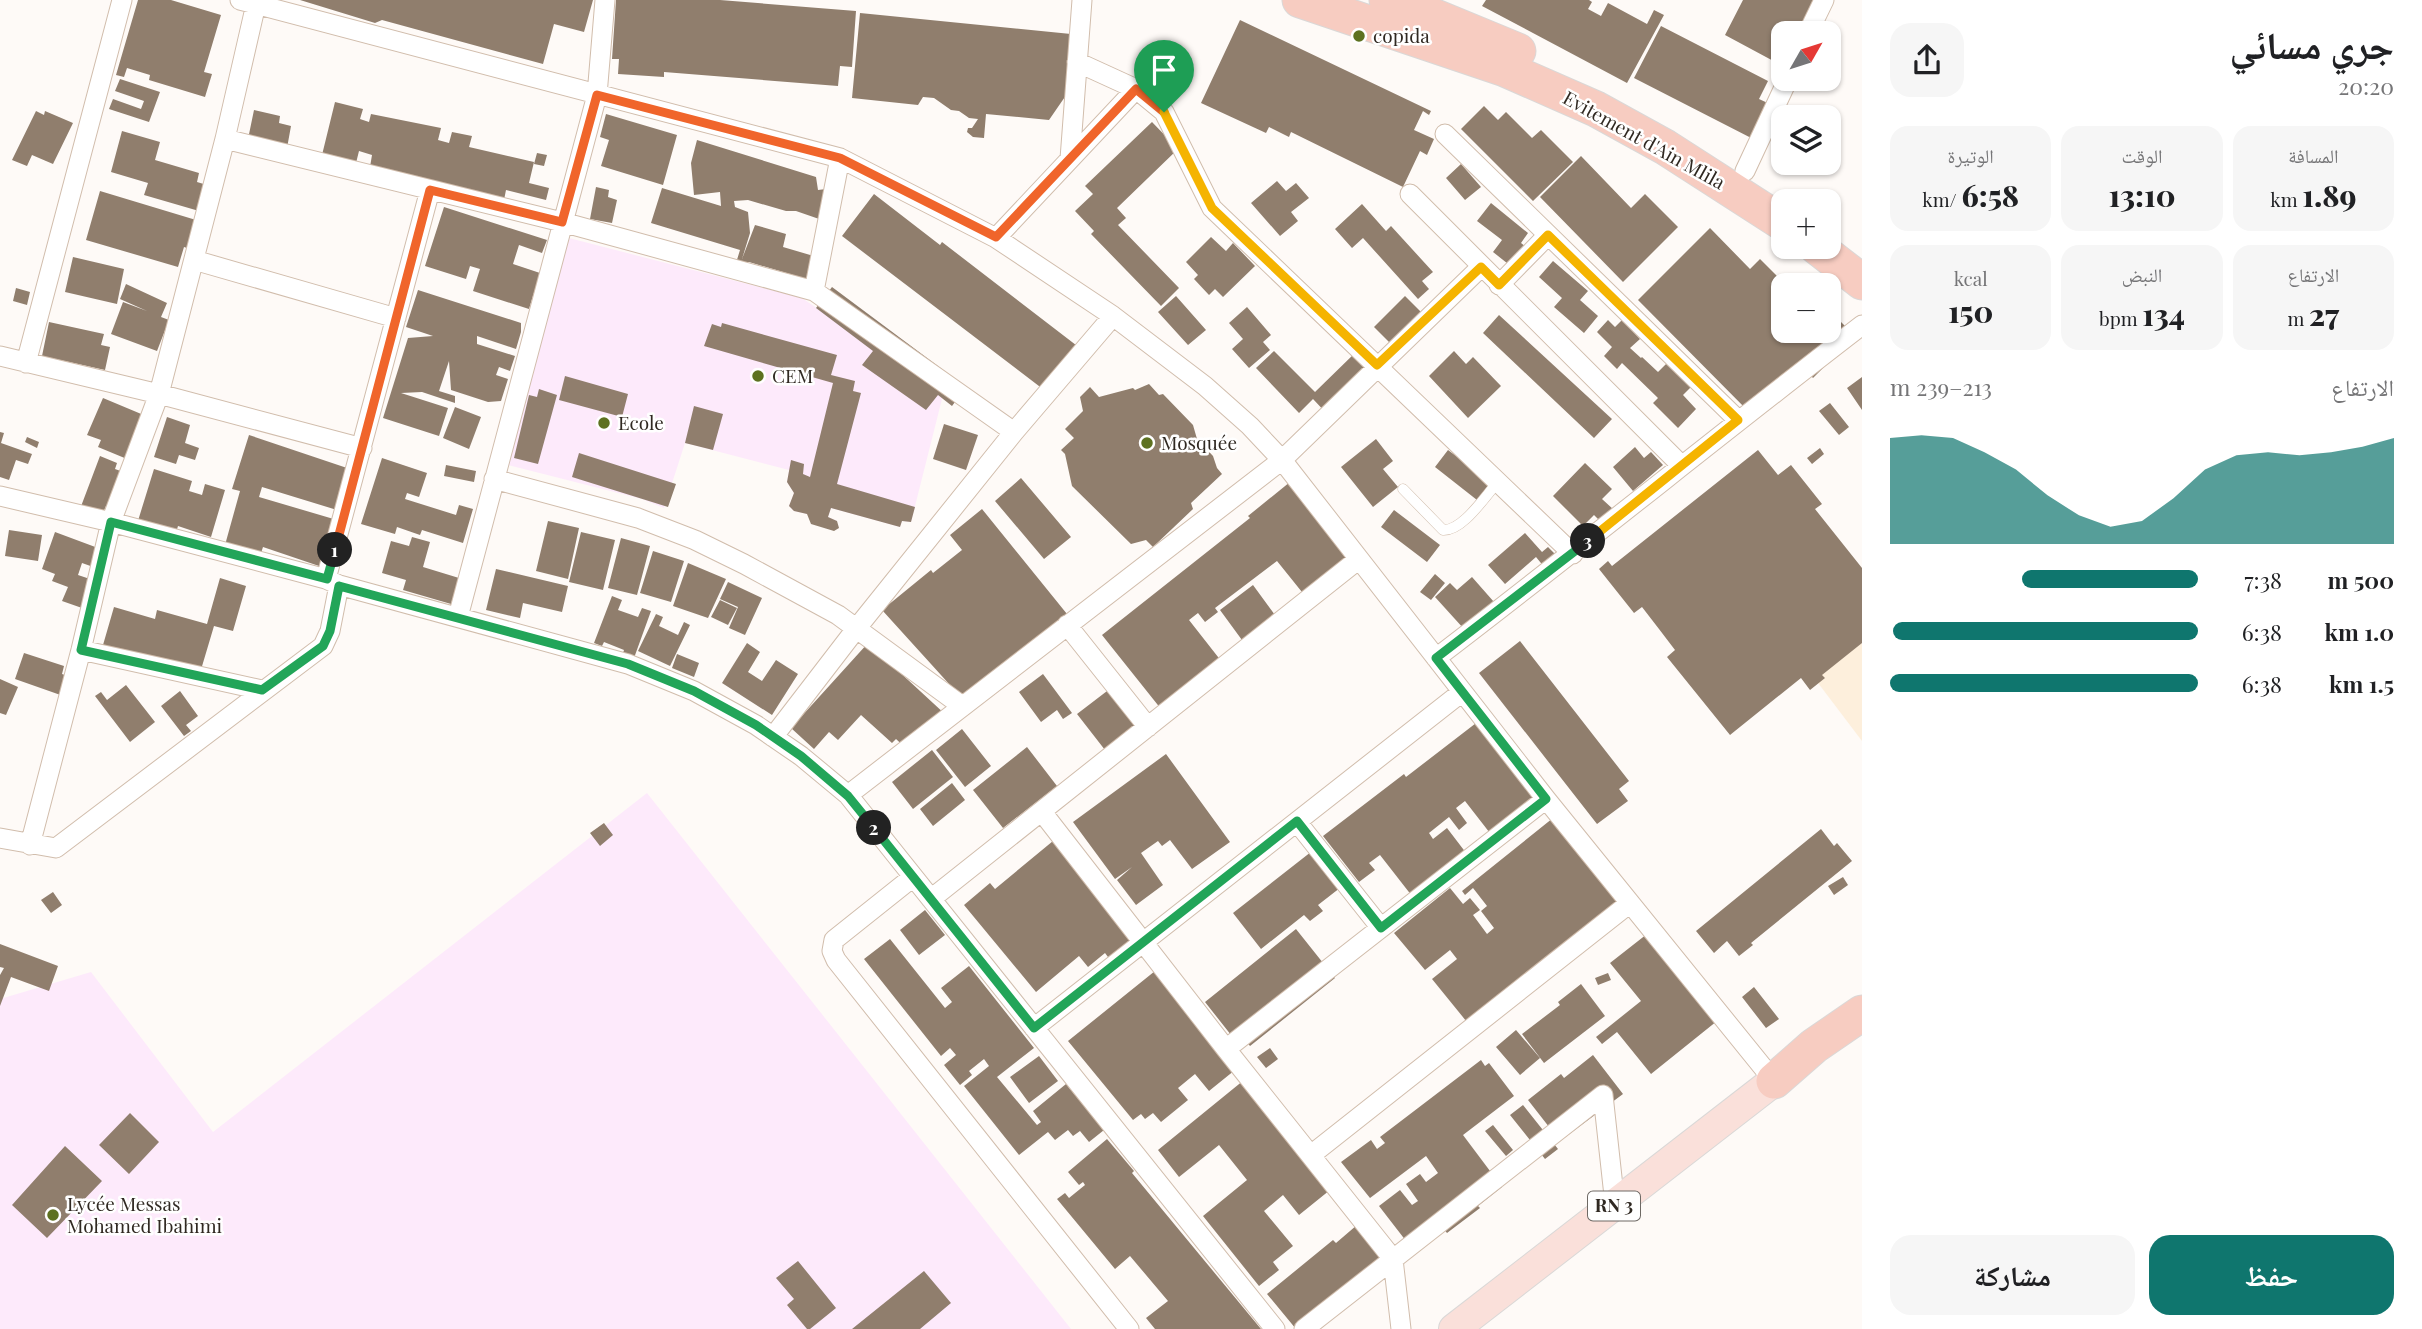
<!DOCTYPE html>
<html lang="ar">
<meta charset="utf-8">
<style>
body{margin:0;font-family:"Playfair Display","Noto Naskh Arabic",serif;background:#f6f6f6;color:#202124;direction:rtl;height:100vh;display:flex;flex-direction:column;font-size:26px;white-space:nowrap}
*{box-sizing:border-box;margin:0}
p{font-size:23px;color:#757577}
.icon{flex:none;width:38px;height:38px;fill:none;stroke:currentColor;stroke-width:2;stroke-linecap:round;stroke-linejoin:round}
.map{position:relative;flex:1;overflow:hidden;direction:ltr}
.drawer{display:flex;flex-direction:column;background:#fff;width:560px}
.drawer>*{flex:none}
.needle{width:46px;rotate:51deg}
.controls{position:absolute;left:1771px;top:21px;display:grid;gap:14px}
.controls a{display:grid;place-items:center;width:70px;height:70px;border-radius:14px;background:#fff;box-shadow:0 2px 5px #0004;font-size:35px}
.pin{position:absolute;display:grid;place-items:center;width:60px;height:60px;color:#fff;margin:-72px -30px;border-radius:50% 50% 50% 0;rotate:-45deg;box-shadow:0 0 7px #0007}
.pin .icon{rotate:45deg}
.km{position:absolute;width:35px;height:35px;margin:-18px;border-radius:50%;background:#222;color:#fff;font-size:19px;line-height:35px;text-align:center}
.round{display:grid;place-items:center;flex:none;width:74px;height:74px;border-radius:21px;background:#f6f6f6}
.headline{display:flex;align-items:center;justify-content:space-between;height:119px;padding:0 28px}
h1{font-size:38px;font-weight:800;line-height:52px}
.figures{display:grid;grid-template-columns:repeat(3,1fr);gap:10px;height:119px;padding:7px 28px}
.figures div{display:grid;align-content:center;border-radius:18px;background:#f6f6f6;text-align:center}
.figures b{font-size:30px;font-weight:800}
.figures small{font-size:19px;font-weight:400}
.figures p{font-size:19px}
.chart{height:196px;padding:14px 28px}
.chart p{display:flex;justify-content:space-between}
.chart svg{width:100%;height:126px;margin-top:7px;fill:#0f766e;opacity:.7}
.cta{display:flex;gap:14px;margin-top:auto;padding:14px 28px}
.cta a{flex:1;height:80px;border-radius:21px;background:#0f766e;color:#fff;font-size:28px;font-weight:800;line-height:80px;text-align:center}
.cta a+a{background:#f6f6f6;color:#202124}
ul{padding:0 28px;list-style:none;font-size:23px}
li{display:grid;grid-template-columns:112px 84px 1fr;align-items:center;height:52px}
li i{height:18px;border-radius:9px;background:#0f766e}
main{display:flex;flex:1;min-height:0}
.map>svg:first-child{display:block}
</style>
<main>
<section class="drawer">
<div class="headline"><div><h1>جري مسائي</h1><p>20:20</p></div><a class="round"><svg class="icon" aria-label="share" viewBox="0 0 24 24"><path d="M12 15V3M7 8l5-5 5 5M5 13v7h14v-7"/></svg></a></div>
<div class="figures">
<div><p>المسافة</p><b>1.89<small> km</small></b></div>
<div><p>الوقت</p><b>13:10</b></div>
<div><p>الوتيرة</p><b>6:58<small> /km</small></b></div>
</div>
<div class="figures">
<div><p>الارتفاع</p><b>27<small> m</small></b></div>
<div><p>النبض</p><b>134<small> bpm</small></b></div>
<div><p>kcal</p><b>150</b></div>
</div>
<div class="chart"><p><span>الارتفاع</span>213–239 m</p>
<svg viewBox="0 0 160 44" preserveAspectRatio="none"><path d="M0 44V7L10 6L20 7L30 12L40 18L50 27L60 34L70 38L80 36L90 28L100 18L110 13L120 12L130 13L140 12L150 10L160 7V44z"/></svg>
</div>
<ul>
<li><b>500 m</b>7:38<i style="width:57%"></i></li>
<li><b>1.0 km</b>6:38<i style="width:99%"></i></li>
<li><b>1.5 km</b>6:38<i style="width:100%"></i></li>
</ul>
<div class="cta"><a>حفظ</a><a>مشاركة</a></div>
</section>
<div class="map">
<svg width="1862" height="1329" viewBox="0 0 1862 1329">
<rect width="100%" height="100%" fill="#fefaf7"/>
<path fill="#fdefdc" d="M1862,640v101l-50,-66z"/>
<path fill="#fdeafb" d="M565,237l237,61 141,97 -32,127 -9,-1 -2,6 -69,-19 -3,9 9,4 -43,-10 -5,-5 5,-13 -7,-11 2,-12 -104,-27 -21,65 -22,-9 -134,-34z
M647,793l424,536h-1071v-330l91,-27 122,160z"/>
<path fill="#907e6d" d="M138,0h33l50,15 -17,57 8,2 -7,23 -56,-17 1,-5 -23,-7 -3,9 -8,-2z
M300,0h293l-9,32 -30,-8 -11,40 -161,-44 -7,3z
M616,0h104l136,11 -4,56 -12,-1 -2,20 -174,-14v5l-46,-3 1,-15h-7z
M1486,0h103l3,2 -4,7 13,7 7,-13 39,21 7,-14 10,5 -37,68 -145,-77z
M1743,0h83l-18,33h-25v23l-4,8 -54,-29z
M860,13l211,21 9,41 -31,45 -63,-6 -2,24 -11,-1 -6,-5 1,-4h4l6,-9 -9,-1 -10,-7 -8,-1 -17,-12 -11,-1 -5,8 -66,-7z
M1240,20l191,91 -2,4 -6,-4 -9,19 20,9 -7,16 -7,-4 -17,36 -112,-55 -2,5 -20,-10 -3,6 -65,-30z
M1661,26l107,55 -9,18 13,6 -13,37 -125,-64z
M120,79l40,13 -11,30 -40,-13 4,-10 28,10 3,-8 -29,-10z
M335,102l28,7 -3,10 9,3 2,-8 70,14 -3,12 11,3 3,-11 20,4 -3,11 65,15 -5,21 20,5 -3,12 -40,-10 -2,10 -134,-33 2,-12 -13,-4 -3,12 -34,-8z
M1484,106l14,14 8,-8 26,26 9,-8 32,32 -40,39 -72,-72z
M254,110l26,6 -1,7 12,3 -4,22 -39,-9z
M36,111l8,4 1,-4 28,12 -20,41 -21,-9 -5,11 -15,-6z
M606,114l71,21 -14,50 -62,-19 8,-26 -9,-3z
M1152,122l26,27 -61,59 9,10 -8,7 61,63 -18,18 -70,-72 3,-3 -19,-20 18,-17 -8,-8z
M122,131l38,11 -5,18 44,13 -2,9 10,3 -8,26 -55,-16 4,-12 -37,-11z
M697,140l119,37 2,13 8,-1 -4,31 -26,-9h-10l-38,-11 -14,1 1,6 13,5 2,21 -8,26 13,-34 31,9 -3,13 34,10 -7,23 -61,-18 -13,1 4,-13 -89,-27 11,-35 59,18 -1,-14 -26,3 -3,-32z
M537,153l10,2 -3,11 -10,-2z
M1581,156l50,52 14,-14 33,33 -55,55 -83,-85z
M1461,164l20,23 -16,13 -19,-22z
M1277,181l9,10 10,-8 13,15 -18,14 7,9 -18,15 -29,-33z
M596,187l13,3 -1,7 9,3 -5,23 -22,-4z
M100,191l96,29 -9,28 -3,-1 -6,20 -92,-27z
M874,194l66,51 2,-3 143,110 -33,44 -210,-160z
M1491,203l37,30 -7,10 11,9 -15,19 -24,-19 9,-12 -25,-19z
M1362,204l24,27 5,-5 42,46 -11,9 7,8 -11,10 -55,-61 -11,10 -17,-19z
M444,207l103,33 -5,13 -23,-8 -6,19 27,9 -11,36 -56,-18 7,-22 -10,-3 -4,13 -41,-13z
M1710,228l40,41 10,-10 26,26h-3v46h46v-21l26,26 -42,42 -10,-11 -50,49 -115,-116z
M1211,237l15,14 7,-8 22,23 -32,31 -8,-8 -6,6 -15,-16 4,-4 -12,-13z
M73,257l51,12 -7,35 -52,-12z
M1553,261l35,30 -8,9 18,16 -14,17 -30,-26 8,-9 -23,-21z
M126,284l41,19 -6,14 8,3 -12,31 -46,-17 12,-32 24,9 -27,-12z
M832,287l134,100 -14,19 -14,-11 -12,15 -64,-45 11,-14 -57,-43z
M16,288l14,4 -3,13 -14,-4z
M418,290l103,33v9l-5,17 -39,-13v8l38,12 -5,15 -11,-4 -3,8 12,4 -7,22 -13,1 -37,-12 -2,-29 -10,30 16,5v7l-33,-11 -21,1 47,15 -9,28 -56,-18 25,-80 25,-2 -27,-9z
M1176,296l30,34 -18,15 -30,-33z
M1405,296l20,20 -31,31 -20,-20z
M1247,307l24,28 -8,7 7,8 -21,18 -17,-19 11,-10 -14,-16z
M1499,315l113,104 -18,19 -111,-105z
M1608,320l7,7 7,-7 18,19 -10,9 11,10 1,-1 16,15 9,-9 24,24 -8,8 13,14 -18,19 -25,-25 5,-5 -36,-35 -5,6 -13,-13 8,-9 -15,-15z
M49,322l55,12 -3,11 9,2 -5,23 -63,-14z
M722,323l115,32 -6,20 24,6 -2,10 8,2 -24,91 78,23 -4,15 -9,-1 -2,6 -69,-19 -3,9 9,4 2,7 -5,3 -23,-7 -4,-10 -13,-3 -5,-5 5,-13 -7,-11 4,-22 13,4 -1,10 7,3 23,-94 -129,-37 8,-22 9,3z
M1274,351l41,41 42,-41 18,19 -46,46 -16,-17 -14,14 -43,-45z
M1454,351l12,13 7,-7 28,29 -33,32 -39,-42z
M565,376l63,18 -6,23 -63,-17z
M1862,377v33l-15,-22z
M1149,384l10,11 4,-1 30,31 4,14 16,17 4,12 5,6 -31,29 2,6 -40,38 -7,-7 -15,4 -59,-58 -7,-32 -4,-4 13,-12 -9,-9 18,-18 -3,-14 10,-10 9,10 34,-9 2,2z
M539,389l18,6 -19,69 -24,-6 15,-63 8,2z
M103,398l43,18 -19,43 -29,-12 3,-7 -14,-5z
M1830,403l19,24 -10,8 -20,-24z
M694,406l29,8 -10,36 -28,-7z
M455,407l26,10 -12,32 -26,-11z
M167,417l23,8 -5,18 14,5 -4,12 -16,-5 -3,9 -22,-7z
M944,424l34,11 -12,35 -33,-11z
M0,432l4,1 -3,10 31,11 -4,10 -12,-4 -7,20 -9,-3z
M249,435l101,34 -13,41 -75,-23 -3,10 78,23 -15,47 -59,-20 -3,9 -35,-11 15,-54 -8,-2z
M27,437l12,5 -2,6 -12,-6z
M1376,439l17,22 -10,8 15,18 -25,20 -32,-40z
M1635,447l9,11 7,-6 12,13 -30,26 -20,-24z
M1820,448l4,6 -12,10 -5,-6z
M1448,450l43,32 -14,18 -42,-33z
M1758,450l20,25 13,-10 31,39 -7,5 47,59v75l-40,32 3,3 -15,12 -9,-12 -71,57 -63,-78 8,-7 -16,-21 -17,-22 -8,6 -35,-44 9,-8 4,5z
M579,453l97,31 -8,23 -96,-30z
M100,456l17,7 -2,6 11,4 -13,36 -7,-3 -5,11 -21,-8z
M382,458l45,15 -8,24 -12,-4 -2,6 51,16 3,-10 14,4 -10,34 -41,-13 -2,5 -23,-8 -2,7 -34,-10z
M1585,463l27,26 -10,10 12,11 -12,13 -8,-8 -11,11 -30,-30z
M446,465l30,6 -2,11 -30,-6z
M154,469l38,12 -3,10 13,4 3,-11 20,6 -14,47 -33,-11 -3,10 -38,-12z
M1021,478l50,59 -27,22 -49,-58z
M1290,482l70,88 -46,37 -37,-46 -62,47 3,4 -13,10 -7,-9 -9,7 40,51 -60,48 -67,-84 148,-117 -2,-2z
M982,509l85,105 -72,62 -35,20 -78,-86 49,-40 2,3 29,-23 -12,-15z
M1394,510l46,35 -13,17 -46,-35z
M548,521l31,7 -11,51 -32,-8z
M9,530l33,5 -4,26 -33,-5z
M55,532l51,19 -7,18 -17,-6 -4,12 21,7 -17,26 -20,-7 6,-14 -16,-6 3,-7 -13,-5z
M581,532l34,8 -12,50 -34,-8z
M1525,533l17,19 6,-5 10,10 -13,11 -9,-11 -31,27 -17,-19z
M412,537l18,5 -7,25 36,11 -8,26 -48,-14 3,-10 -24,-7 9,-32 18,5z
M621,538l29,8 -13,49 -29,-7z
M653,551l31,10 -13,41 -31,-9z
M688,563l38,16 -18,39 -35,-12z
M496,569l72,17 -6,26 -39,-9 -3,15 -34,-8z
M1435,574l10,9 -14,17 -11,-8z
M1472,577l22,25 -30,27 -29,-32 15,-14 7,7z
M220,578l26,8 -13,45 -19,-5 -14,47 -97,-28 11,-38 41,12 2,-9 50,14z
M728,582l34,16 -17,37 -16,-7 9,-21 -18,-8z
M1253,585l30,41 -33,25 -30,-41z
M612,596l10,4 -4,10 20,7 4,-9 9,3 -17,47 -11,-5 1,-3 -20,-8 -2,4 -8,-3z
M720,600l17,8 -9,17 -17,-8z
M656,614l7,3 -4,9 19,9 6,-13 6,3 -20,41 -32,-15z
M1520,641l109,140 -10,8 9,12 -31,23 -118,-151z
M747,643l13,9 -12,20 14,9 14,-21 22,14 -26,41 -50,-32z
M868,643l78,72 -35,38 -15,-14 -4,4 -31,-28 -23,25 -9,-8 -15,17 -23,-21z
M24,653l40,13 -2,8 14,5 -7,19 -54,-19z
M677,654l22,9 -5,14 -22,-9z
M1043,674l29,39 -9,6 -6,-9 -16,12 -22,-30z
M0,679l18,8 -12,28 -6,-2z
M126,685l29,37 -25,20 -35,-46 6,-4 6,8z
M1111,688l35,44 -34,27 -35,-45z
M180,691l18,25 -12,9 5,6 -7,5 -23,-30z
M1480,720l68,88 -48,38 -35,-45 -9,7 11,15 -8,7 -10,-13 -20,16 4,6 14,-11 26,34 -54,43 -39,-50 -11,8 6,7 -16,12 -36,-46 81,-62 2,3z
M962,729l29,37 -26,21 -29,-37z
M1027,747l30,39 -54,42 -30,-38z
M932,750l21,27 -40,32 -21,-27z
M1166,754l64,88 -38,27 -22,-29 -8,6 -4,-5 -17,12 22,32 -27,20 -19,-25 15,-13 -17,12 -42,-57z
M952,783l13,17 -32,26 -13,-17z
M1553,818l70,87 -152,122 -39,-48 25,-20 -7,-9 -25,20 -31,-37 56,-45 13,16 7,-6 10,12 -7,5 14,19 7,-6 -13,-17 6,-5 -14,-18 -8,7 -3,-4z
M604,823l9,12 -13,11 -10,-13z
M1821,829l13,17 3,-3 15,18 -101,82 2,2 -14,11 -12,-15 -13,12 -18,-22z
M1053,841l91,106 -27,22 -12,-16 -17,14 -9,-11 -43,36 -72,-87 26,-22 5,6z
M1316,848l29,36 -27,21 5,6 -13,10 -6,-6 -43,34 -28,-36z
M1843,877l5,8 -14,10 -6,-9z
M53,892l9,13 -11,8 -10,-13z
M925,910l20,25 -26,20 -19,-25z
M1296,929l39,49 -85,68 -9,-11 -6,5 -30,-38z
M1647,934l70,87 -66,53 -34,-42 -15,12 -6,-7 45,-36 -31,-38z
M890,939l55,69 7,-6 -11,-14 28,-22 65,82 -37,29 40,48 4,-3 -8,-11 33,-27 38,46 -15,12 -9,-11 -7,5 -5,-6 -13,10 -7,-8 -29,23 -55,-69 25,-20 -5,-7 -15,12 3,4 -12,10 -16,-20 12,-10 -6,-7 -9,8 -77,-97z
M0,944l58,22 -9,25 -38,-14 -11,29v-31l4,-7 -4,-1z
M1155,971l80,99 -26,21 -14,-17 -17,14 10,12 -27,22 -8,-9 -8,6 -4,-5 -8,6 -65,-79z
M1608,973l3,7 -13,5 -3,-7z
M1581,984l24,32 -61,47 -22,-29 38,-29 -2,-3z
M1754,987l25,32 -13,9 -24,-31z
M1516,1030l24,28 -20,17 -24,-28z
M1270,1048l8,11 -12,9 -9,-11z
M1593,1055l30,39 -63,47 -32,-41 33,-26 3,4z
M1039,1056l19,25 -29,22 -19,-26z
M1481,1060l4,6 4,-3 25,33 -51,39 39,52 -24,19 2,2 -33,25 -5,-6 -29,23 -34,-44 21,-16 12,15 6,-4 -12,-17 14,-10 6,8 12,-9 -12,-17 -56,42 -29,-36 30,-22 6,9 8,-6 -5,-6z
M1244,1080l86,110 -31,25 -16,-20 -19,16 29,35 -20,16 6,8 -20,16 -56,-70 44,-36 -28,-35 -40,32 -21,-27z
M1523,1105l35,44 -13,10 -35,-44z
M130,1113l29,29 -30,32 -30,-29z
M1493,1125l20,25 -7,6 -21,-25z
M1107,1139l27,32 -2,2 129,156h-106l-9,-11 22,-17 -38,-45 -15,13 -58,-70 8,-6 4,5 16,-13 -2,-3 -4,3 -11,-13z
M65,1146l37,35 -55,57 -35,-33z
M1357,1225l36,44 -73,60h-24l-29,-35 66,-54 3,3z
M798,1261l38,47 -26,21h-3l-20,-24 7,-6 -18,-21z
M924,1271l27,32 -31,26h-68z"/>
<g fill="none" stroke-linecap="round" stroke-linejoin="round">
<g stroke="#d1bdac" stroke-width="11">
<path id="lane" d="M1403,489l40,41c20,1 42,-34 55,-48"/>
</g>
<g stroke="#d1bdac" stroke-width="21">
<path id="street" d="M240,0l600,158 156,80 117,78 92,70 45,40 32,34 264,339 228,282
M1808,33l16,-33
M1077,62l59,27 28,23 48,96 361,346
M1445,134l293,286
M225,139l337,83 252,69
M840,158l-26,133 200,141
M1070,159l12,-159
M1745,171l43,-92
M1410,194l271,271
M996,238l140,-149
M194,260l202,58
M1499,285l49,-50
M0,356l159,38 203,54
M26,363l96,-363
M494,479l144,39 57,22 49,24 94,51 124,91
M0,496l111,26 215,57 13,6 289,79 66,27 62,34 45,31 47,39 427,534
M326,579l104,-389
M458,617l139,-522 8,-95
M1067,625l81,102
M81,650l181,40
M1436,658c143,-109 283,-223 426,-333
M773,737l83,-108 158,-197 99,-116
M848,795l434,-335 199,-193
M1042,812l184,237 167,210 8,70
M1297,822l84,106
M0,838l56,10 267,-202 7,-15 9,-46
M30,845l51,-195 30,-128 48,-128 66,-255 31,-135
M913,877l-79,63 -2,11 4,9 293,369
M931,899l428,-340
M1034,1028l428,-336
M1226,1049l320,-250
M1311,1155l319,-252
M1304,1329l299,-234 12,110"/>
</g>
<g stroke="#dad8d7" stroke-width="32">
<path id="primary" d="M1454,1329l320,-248"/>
</g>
<g stroke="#dad8d7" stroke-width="37">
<path id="highway" d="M1300,0l205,69 91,40 69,38 118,76
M1387,0l41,14 90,37
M1817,247l45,35
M1774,1081l40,-35 48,-33"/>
</g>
<use href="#lane" stroke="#fff" stroke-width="10"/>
<use href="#street" stroke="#fff" stroke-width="19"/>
<use href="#primary" stroke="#fae0da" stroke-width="30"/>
<use href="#highway" stroke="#f7ccc1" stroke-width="35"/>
</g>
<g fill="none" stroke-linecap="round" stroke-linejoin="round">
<g stroke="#fff" stroke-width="14">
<path id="split-1" d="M335,550l95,-360 132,32 35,-127 243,63 156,79 140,-148 28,23"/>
</g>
<g stroke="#fff" stroke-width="14">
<path id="split-2" d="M335,550l-8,29 -216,-57 -30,128 181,40 61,-44 7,-15 9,-45 289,78 66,27 62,34 45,31 47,40 26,32"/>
</g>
<g stroke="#fff" stroke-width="14">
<path id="split-3" d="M874,828l160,200 263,-207 84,107 165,-129 -110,-141 152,-117"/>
</g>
<g stroke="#fff" stroke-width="14">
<path id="split-4" d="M1164,112l48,96 165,157 104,-98 18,18 49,-50 190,185 -150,121"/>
</g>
<use href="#split-1" stroke="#f0652b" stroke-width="9"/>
<use href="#split-2" stroke="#22a559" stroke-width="9"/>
<use href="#split-3" stroke="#22a559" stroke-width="9"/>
<use href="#split-4" stroke="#f5b400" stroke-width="9"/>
</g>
<g fill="#5d7120" stroke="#fff" stroke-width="2.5">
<circle cx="1359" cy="36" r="7"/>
<circle cx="758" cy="376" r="7"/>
<circle cx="604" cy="423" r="7"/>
<circle cx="1147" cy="443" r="7"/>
<circle cx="53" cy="1215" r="7"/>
</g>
<g text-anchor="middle" stroke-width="5" stroke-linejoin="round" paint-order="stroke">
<rect fill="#fff" stroke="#6e6964" stroke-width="2" x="1588" y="1191.5" width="52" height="29" rx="5"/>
<g font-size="18" font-weight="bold" fill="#302922">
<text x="1614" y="1212">RN 3</text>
</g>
<g font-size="19" fill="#302922" stroke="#fff" text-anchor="start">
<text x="1373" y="43">copida</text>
<text x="772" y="383">CEM</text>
<text x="618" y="430">Ecole</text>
<text x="1161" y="450">Mosquée</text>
<text x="67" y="1211">Lycée Messas<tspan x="67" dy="22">Mohamed Ibahimi</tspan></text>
</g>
<g font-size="19" fill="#302922" stroke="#fff">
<text transform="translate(1644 140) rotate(29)" y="7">Evitement d'Ain Mlila</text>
</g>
</g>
</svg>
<div class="controls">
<a><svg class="needle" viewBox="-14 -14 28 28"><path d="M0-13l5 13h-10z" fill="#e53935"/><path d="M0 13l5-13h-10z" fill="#757577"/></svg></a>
<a><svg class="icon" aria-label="layers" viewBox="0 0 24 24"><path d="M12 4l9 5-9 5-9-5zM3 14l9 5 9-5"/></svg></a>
<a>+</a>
<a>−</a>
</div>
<div class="pin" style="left:1164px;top:112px;background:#1e9e55"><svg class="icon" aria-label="arrive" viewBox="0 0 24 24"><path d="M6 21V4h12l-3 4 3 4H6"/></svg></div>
<b class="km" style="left:335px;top:550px">1</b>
<b class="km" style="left:874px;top:828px">2</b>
<b class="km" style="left:1588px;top:541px">3</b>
</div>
</main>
